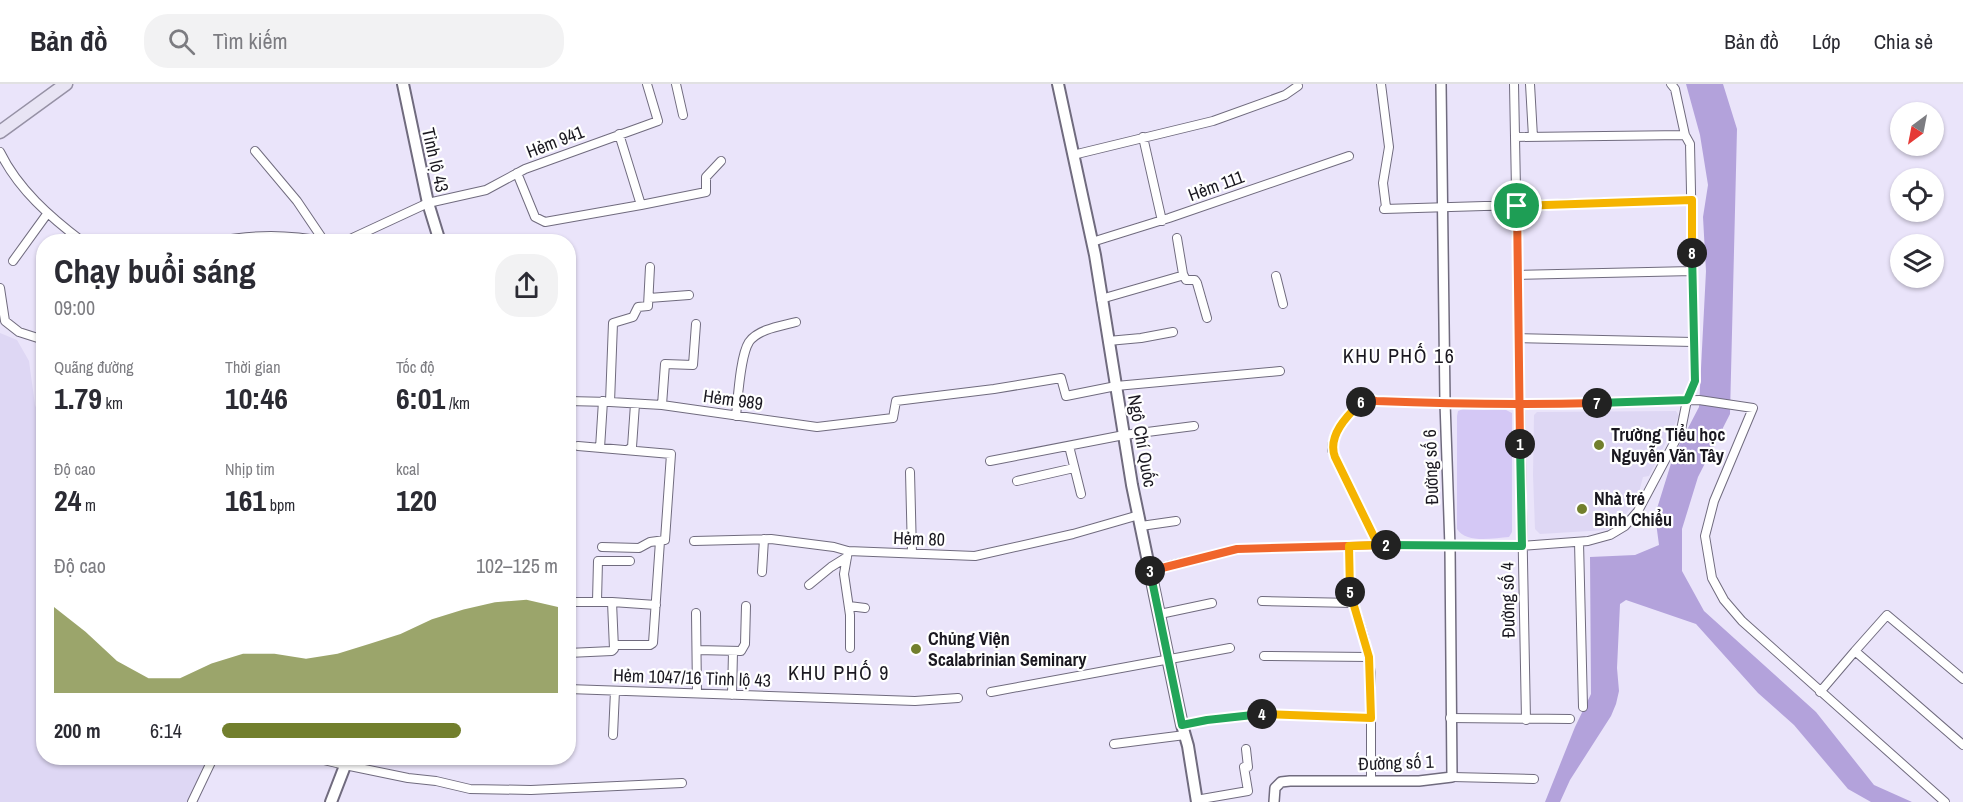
<!DOCTYPE html>
<html lang="vi">
<meta charset="utf-8">
<style>
body{margin:0;font-family:"Archivo Narrow",sans-serif;background:#f2f2f3;color:#2b2b33;height:100vh;display:flex;flex-direction:column;font-size:22px;white-space:nowrap}
*{box-sizing:border-box;margin:0}
p{font-size:20px;color:#7c7c81}
.icon{flex:none;width:33px;height:33px;fill:none;stroke:currentColor;stroke-width:2;stroke-linecap:round;stroke-linejoin:round}
.map{position:relative;flex:1;overflow:hidden}
.drawer{position:absolute;left:36px;top:150px;width:540px;height:531px;display:flex;flex-direction:column;background:#fff;border-radius:24px;box-shadow:0 2px 4px #0004}
.drawer>*{flex:none}
.needle{width:39px;rotate:212deg}
.tools{position:absolute;left:1890px;top:18px;display:grid;gap:12px}
.tools a{display:grid;place-items:center;width:54px;height:54px;border-radius:50%;background:#fff;box-shadow:0 2px 4px #0004;font-size:30px}
.pin{position:absolute;display:grid;place-items:center;width:51px;height:51px;color:#fff;margin:-26px;border:3px solid #fff;border-radius:50%;box-shadow:0 2px 6px #0007}
.km{position:absolute;width:30px;height:30px;margin:-15px;border-radius:50%;background:#222;color:#fff;font-size:16px;line-height:30px;text-align:center}
.round{display:grid;place-items:center;flex:none;width:63px;height:63px;border-radius:24px;background:#f2f2f3}
.headline{display:flex;align-items:center;justify-content:space-between;height:102px;padding:0 18px}
h1{font-size:33px;font-weight:700;line-height:45px}
.figures{display:grid;grid-template-columns:repeat(3,1fr);gap:9px;height:102px;padding:6px 18px}
.figures div{display:grid;align-content:center}
.figures b{font-size:30px;font-weight:700}
.figures small{font-size:16px;font-weight:400}
.figures p{font-size:16px}
.chart{height:168px;padding:12px 18px}
.chart p{display:flex;justify-content:space-between}
.chart svg{width:100%;height:108px;margin-top:6px;fill:#727f2d;opacity:.7}
ul{padding:0 18px;list-style:none;font-size:20px}
li{display:grid;grid-template-columns:96px 72px 1fr;align-items:center;height:45px}
li i{height:15px;border-radius:8px;background:#727f2d}
header{display:flex;align-items:center;gap:36px;box-sizing:border-box;height:84px;padding:0 30px;background:#fff;border-bottom:2px solid #e1e1e2}
header strong{font-size:28px}
nav{display:flex;gap:33px;margin-inline-start:auto;font-size:21px}
.search{width:420px;height:54px;background:#f2f2f3;display:flex;align-items:center;gap:15px;box-sizing:border-box;padding:0 21px;border-radius:24px;color:#7c7c81;font-size:22px}
.map>svg:first-child{display:block}
</style>
<header>
<strong>Bản đồ</strong>
<div class="search"><svg class="icon" aria-label="search" viewBox="0 0 24 24"><circle cx="10" cy="10" r="6"/><path d="M15 15l6 6"/></svg>Tìm kiếm</div>
<nav><a>Bản đồ</a><a>Lớp</a><a>Chia sẻ</a></nav>
</header>
<div class="map">
<svg width="1963" height="718" viewBox="0 0 1963 718">
<rect width="100%" height="100%" fill="#eae4fa"/>
<path fill="#ded7f4" d="M0,249l17,7 12,21 6,44 8,20 1,333h173l-19,44h-198z
M1676,327l3,5 -30,60 -6,1 -6,23 -20,25 -11,5 -66,4 -5,-5 -2,-54 1,-60 3,-3z"/>
<path fill="#d4c8f5" d="M1463,325l43,1 6,3v119l-3,5c-16,1 -42,7 -52,-8v-113l1,-5z"/>
<path fill="#b3a2db" d="M1686,0h37l14,45 -7,285 -32,63 -16,52v42l22,40 112,101 58,73 38,17h-41l-23,-13 -54,-64 -36,-32 -62,-69 -70,-24 -6,4 -3,64 2,23 -3,13 -5,12 -41,64 -10,22h-15l30,-75 16,-33 -1,-137 45,-2 24,-10 -4,-30 18,-58 26,-50 7,-136 -3,-54 5,-32 -8,-50z"/>
<g fill="none" stroke-linecap="round" stroke-linejoin="round">
<g stroke="#706b7e" stroke-width="10">
<path id="minor" d="M676,0l7,31
M1381,0l8,63 -6,36 3,24
M1514,0l12,636
M1530,0l3,53
M1143,53l19,84
M1515,53l170,-2
M255,67l42,50 27,40
M0,68c18,37 50,65 83,90
M1073,71l140,-34 72,-26 13,-9
M517,89l18,44 10,5 96,-17 -22,-71
M641,121l65,-13v-15l15,-16
M1384,125l308,-9
M212,158c45,-8 73,-8 118,0
M340,158l6,-1 82,-38 58,-13 39,-21 133,-48 -11,-37
M1092,158l77,-24 180,-62
M13,177l34,-47
M1183,190l3,6h9l2,3 10,35
M1517,191l176,-4
M1276,192l7,28
M0,204l5,33 14,11 25,8
M649,214l40,-3
M1101,215l80,-23 2,-2 -6,-36
M1518,254l175,4
M1108,257l33,-3 32,-6
M568,317l42,1 52,3 155,22 76,-9 3,-17 98,-12 67,-11 5,18 50,-10 164,-15
M610,318l3,-79 20,-6 5,-10 10,-1 2,-39
M662,321l3,-41 28,1 3,-41
M736,332c2,-18 4,-60 13,-74 9,-13 32,-16 47,-20
M578,362l93,8 -6,86 -15,2 -11,6 -37,-1
M1069,362l12,48
M600,364l3,-47
M629,365l3,-2 3,-43
M990,377l134,-26 70,-9
M910,388l2,81
M1017,397l57,-13
M1141,442l35,-5
M694,457l77,-2 63,8 14,4 127,5 98,-22 66,-19
M1579,458l4,165
M1378,461l-46,-95c0,-20 20,-39 34,-52l10,3 144,4 179,-5 54,8 -39,93 -9,35 7,42 12,22 18,21 203,181
M1349,462l1,46 14,45 7,36v108
M848,467l-4,23 6,41v33
M1150,486l87,-21 141,-4 144,1 66,-5 22,-6 15,-9 13,-15 43,-81 6,-30 8,-19 -5,-237 -5,-9 -10,-46 -4,-5
M762,488l2,-33
M809,501l22,-18 16,-10
M597,517l1,-40h32
M1262,517l92,2
M568,518h44l2,47 -2,2 -44,2
M612,518l44,3
M849,522l16,2
M696,529l1,80
M1160,530l52,-11
M614,561h36l3,-2 7,-102
M697,566l44,1 4,-7 1,-38
M1855,567l32,-36 76,64
M1264,572l105,1
M568,605l347,12 43,-3
M991,608l239,-44
M1820,608l35,-41 108,94
M732,611l1,-43
M1450,634l120,1
M1182,641l25,-5 56,-6 108,4
M613,651l2,-44
M1114,660l71,-9
M315,674l30,7 63,13 28,3 34,8 61,1 151,-7
M1452,693l82,2
M1196,716l52,-9 -4,-24h4l-2,-18
M192,718l21,-44"/>
</g>
<g stroke="#706b7e" stroke-width="12">
<path id="tertiary" d="M1274,718l1,-14 6,-6 9,-1h129l33,-4 -2,-230 -5,-145 -4,-318"/>
</g>
<g stroke="#706b7e" stroke-width="14">
<path id="secondary" d="M403,0l25,119 12,39
M1058,0l37,171 37,230 50,240 6,21 9,56
M331,718l17,-44"/>
</g>
<g stroke="#9691a5" stroke-width="15">
<path id="primary" d="M0,48l66,-48"/>
</g>
<use href="#minor" stroke="#fff" stroke-width="8"/>
<use href="#tertiary" stroke="#fff" stroke-width="9"/>
<use href="#secondary" stroke="#fff" stroke-width="10"/>
<use href="#primary" stroke="#e8e4f4" stroke-width="12"/>
</g>
<g fill="none" stroke-linecap="round" stroke-linejoin="round">
<g stroke="#fff" stroke-width="12">
<path id="split-1" d="M1517,122l3,238"/>
</g>
<g stroke="#fff" stroke-width="12">
<path id="split-2" d="M1386,461l136,1 -2,-102"/>
</g>
<g stroke="#fff" stroke-width="12">
<path id="split-3" d="M1150,487l87,-22 149,-4"/>
</g>
<g stroke="#fff" stroke-width="12">
<path id="split-4" d="M1150,487l32,154 25,-5 55,-6"/>
</g>
<g stroke="#fff" stroke-width="12">
<path id="split-5" d="M1262,630l109,4 -2,-61 -19,-65"/>
</g>
<g stroke="#fff" stroke-width="12">
<path id="split-6" d="M1350,508l-1,-46 29,-1 -43,-88c-8,-21 12,-41 26,-55"/>
</g>
<g stroke="#fff" stroke-width="12">
<path id="split-7" d="M1361,318l5,-4 10,3c74,3 147,4 221,2"/>
</g>
<g stroke="#fff" stroke-width="12">
<path id="split-8" d="M1597,319l90,-3 8,-19 -3,-128"/>
</g>
<g stroke="#fff" stroke-width="12">
<path id="split-9" d="M1517,122l175,-6v53"/>
</g>
<use href="#split-1" stroke="#f0652b" stroke-width="8"/>
<use href="#split-2" stroke="#22a559" stroke-width="8"/>
<use href="#split-3" stroke="#f0652b" stroke-width="8"/>
<use href="#split-4" stroke="#22a559" stroke-width="8"/>
<use href="#split-5" stroke="#f5b400" stroke-width="8"/>
<use href="#split-6" stroke="#f5b400" stroke-width="8"/>
<use href="#split-7" stroke="#f0652b" stroke-width="8"/>
<use href="#split-8" stroke="#22a559" stroke-width="8"/>
<use href="#split-9" stroke="#f5b400" stroke-width="8"/>
</g>
<g fill="#727f2d" stroke="#fff" stroke-width="2">
<circle cx="1599" cy="361" r="6"/>
<circle cx="1582" cy="425" r="6"/>
<circle cx="916" cy="565" r="6"/>
</g>
<g text-anchor="middle" stroke-width="4.5" stroke-linejoin="round" paint-order="stroke">
<g font-size="18" fill="#1a1820" stroke="#fff">
<text transform="translate(555 58) rotate(-21)" y="6">Hẻm 941</text>
<text transform="translate(435 76) rotate(77)" y="6">Tỉnh lộ 43</text>
<text transform="translate(1216 102) rotate(-20)" y="6">Hẻm 111</text>
<text transform="translate(733 316) rotate(8)" y="6">Hẻm 989</text>
<text transform="translate(1142 357) rotate(80)" y="6">Ngô Chí Quốc</text>
<text transform="translate(1431 383) rotate(-92)" y="6">Đường số 6</text>
<text transform="translate(919 455) rotate(2)" y="6">Hẻm 80</text>
<text transform="translate(1508 516) rotate(-91)" y="6">Đường số 4</text>
<text transform="translate(692 594) rotate(2)" y="6">Hẻm 1047/16 Tỉnh lộ 43</text>
<text transform="translate(1396 679) rotate(-2)" y="6">Đường số 1</text>
</g>
<g font-size="18" font-weight="bold" fill="#1a1820" stroke="#fff" text-anchor="start">
<text x="1611" y="357">Trường Tiểu học<tspan x="1611" dy="21">Nguyễn Văn Tây</tspan></text>
<text x="1594" y="421">Nhà trẻ<tspan x="1594" dy="21">Bình Chiểu</tspan></text>
<text x="928" y="561">Chủng Viện<tspan x="928" dy="21">Scalabrinian Seminary</tspan></text>
</g>
<g font-size="20" letter-spacing="1.5" fill="#1a1820" stroke="#fff">
<text x="1399" y="279">KHU PHỐ 16</text>
<text x="839" y="596">KHU PHỐ 9</text>
</g>
</g>
</svg>
<div class="tools">
<a><svg class="needle" viewBox="-14 -14 28 28"><path d="M0-13l5 13h-10z" fill="#e53935"/><path d="M0 13l5-13h-10z" fill="#7c7c81"/></svg></a>
<a><svg class="icon" aria-label="locate" viewBox="0 0 24 24"><circle cx="12" cy="12" r="6"/><path d="M12 2v4M12 18v4M2 12h4M18 12h4"/></svg></a>
<a><svg class="icon" aria-label="layers" viewBox="0 0 24 24"><path d="M12 4l9 5-9 5-9-5zM3 14l9 5 9-5"/></svg></a>
</div>
<div class="pin" style="left:1517px;top:122px;background:#1e9e55"><svg class="icon" aria-label="arrive" viewBox="0 0 24 24"><path d="M6 21V4h12l-3 4 3 4H6"/></svg></div>
<b class="km" style="left:1520px;top:360px">1</b>
<b class="km" style="left:1386px;top:461px">2</b>
<b class="km" style="left:1150px;top:487px">3</b>
<b class="km" style="left:1262px;top:630px">4</b>
<b class="km" style="left:1350px;top:508px">5</b>
<b class="km" style="left:1361px;top:318px">6</b>
<b class="km" style="left:1597px;top:319px">7</b>
<b class="km" style="left:1692px;top:169px">8</b>
<section class="drawer">
<div class="headline"><div><h1>Chạy buổi sáng</h1><p>09:00</p></div><a class="round"><svg class="icon" aria-label="share" viewBox="0 0 24 24"><path d="M12 15V3M7 8l5-5 5 5M5 13v7h14v-7"/></svg></a></div>
<div class="figures">
<div><p>Quãng đường</p><b>1.79<small> km</small></b></div>
<div><p>Thời gian</p><b>10:46</b></div>
<div><p>Tốc độ</p><b>6:01<small> /km</small></b></div>
</div>
<div class="figures">
<div><p>Độ cao</p><b>24<small> m</small></b></div>
<div><p>Nhịp tim</p><b>161<small> bpm</small></b></div>
<div><p>kcal</p><b>120</b></div>
</div>
<div class="chart"><p><span>Độ cao</span>102–125 m</p>
<svg viewBox="0 0 160 44" preserveAspectRatio="none"><path d="M0 44V9L10 19L20 31L30 38L40 38L50 32L60 28L70 28L80 30L90 28L100 24L110 20L120 14L130 10L140 7L150 6L160 9V44z"/></svg>
</div>
<ul>
<li><b>200 m</b>6:14<i style="width:71%"></i></li>
</ul>
</section>
</div>
